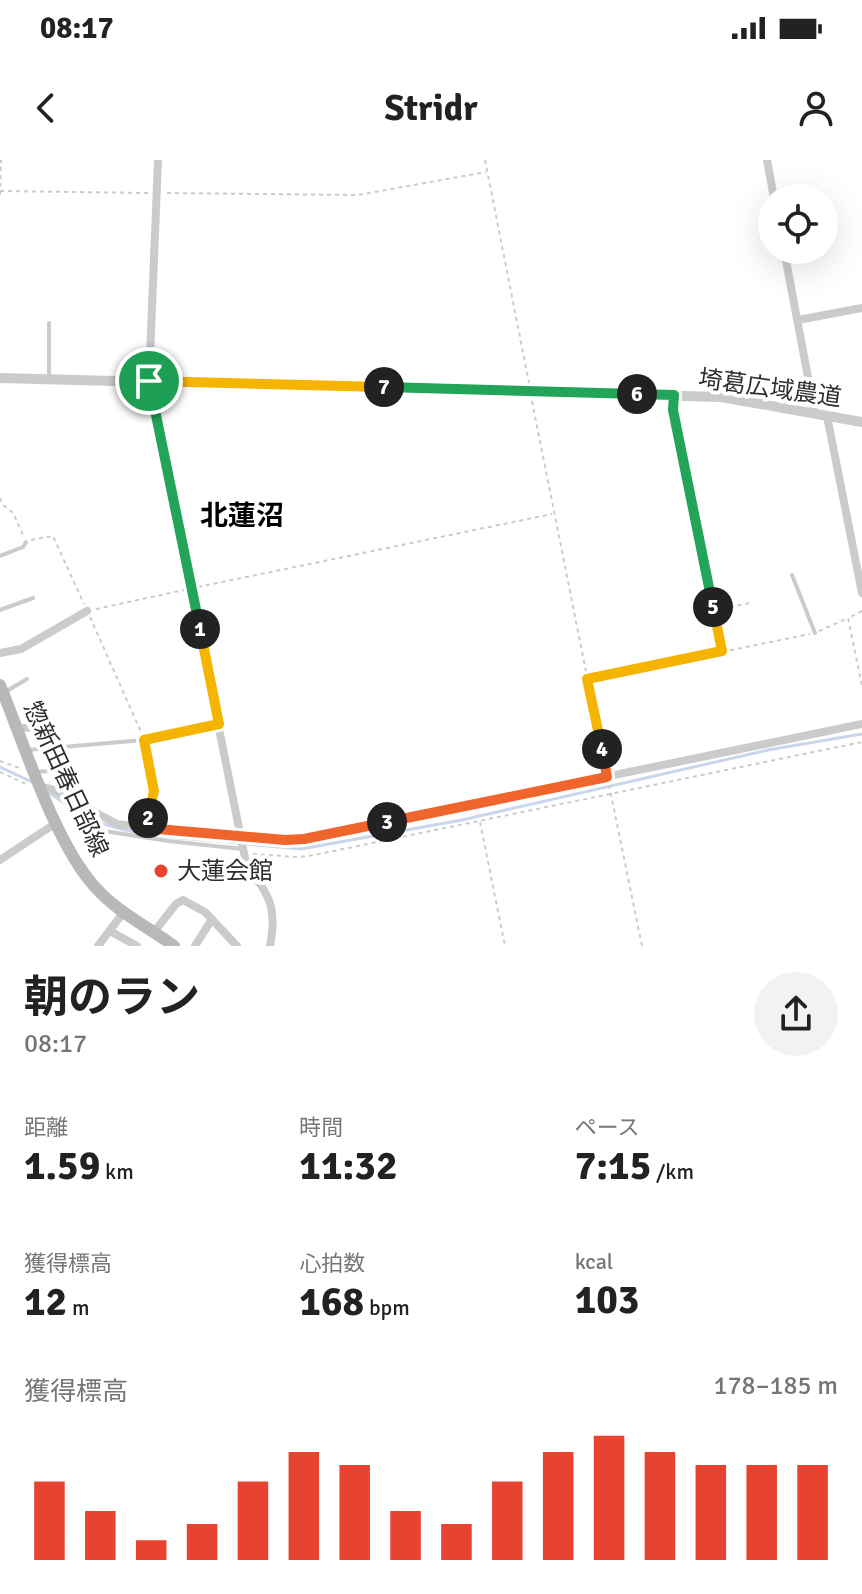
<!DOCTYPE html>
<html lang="ja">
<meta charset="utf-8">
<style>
body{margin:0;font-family:Signika,"Noto Sans JP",sans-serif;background:#f2f2f2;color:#222;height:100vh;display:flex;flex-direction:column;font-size:30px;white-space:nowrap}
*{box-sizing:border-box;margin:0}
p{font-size:26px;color:#767676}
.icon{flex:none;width:44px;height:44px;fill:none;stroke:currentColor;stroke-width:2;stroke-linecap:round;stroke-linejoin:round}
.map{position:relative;height:786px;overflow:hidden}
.drawer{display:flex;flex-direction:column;background:#fff;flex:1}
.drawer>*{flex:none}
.controls{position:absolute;left:758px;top:24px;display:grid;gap:16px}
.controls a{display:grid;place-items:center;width:80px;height:80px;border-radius:50%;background:#fff;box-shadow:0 8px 32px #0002;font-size:40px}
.pin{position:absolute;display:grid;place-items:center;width:68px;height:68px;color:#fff;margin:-34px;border:4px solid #fff;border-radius:50%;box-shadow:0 2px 8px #0007}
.km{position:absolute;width:40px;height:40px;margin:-20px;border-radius:50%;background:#222;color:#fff;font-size:22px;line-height:40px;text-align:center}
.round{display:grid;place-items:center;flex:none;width:84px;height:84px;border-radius:42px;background:#f2f2f2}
.headline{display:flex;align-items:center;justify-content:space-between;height:136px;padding:0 24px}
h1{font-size:44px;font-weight:700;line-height:60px}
.metrics{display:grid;grid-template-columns:repeat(3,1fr);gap:12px;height:136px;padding:8px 24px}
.metrics div{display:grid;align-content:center}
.metrics b{font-size:40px;font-weight:700}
.metrics small{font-size:22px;font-weight:400}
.metrics p{font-size:22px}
.chart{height:224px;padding:16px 24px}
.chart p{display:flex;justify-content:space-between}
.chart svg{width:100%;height:144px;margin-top:8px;stroke:#e64430;stroke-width:6}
.status{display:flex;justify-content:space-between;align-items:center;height:56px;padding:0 40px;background:#fff;direction:ltr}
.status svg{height:22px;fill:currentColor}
header{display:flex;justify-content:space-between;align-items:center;height:104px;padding:0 24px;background:#fff;font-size:36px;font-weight:700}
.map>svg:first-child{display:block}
</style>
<div class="status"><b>08:17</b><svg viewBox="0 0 49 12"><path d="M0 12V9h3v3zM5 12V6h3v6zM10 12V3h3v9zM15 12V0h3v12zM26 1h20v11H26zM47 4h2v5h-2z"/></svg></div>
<header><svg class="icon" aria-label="back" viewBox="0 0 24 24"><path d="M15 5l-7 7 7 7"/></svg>Stridr<svg class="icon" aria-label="person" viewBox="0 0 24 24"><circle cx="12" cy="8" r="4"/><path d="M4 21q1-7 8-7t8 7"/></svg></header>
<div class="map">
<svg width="862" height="786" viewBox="0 0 862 786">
<rect width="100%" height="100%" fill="#fff"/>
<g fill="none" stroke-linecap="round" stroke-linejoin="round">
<path stroke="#c8d7ec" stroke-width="3" d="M0,607l32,15
M48,632c20,14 43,29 66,35 40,12 83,11 124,16
M246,684l55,5 161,-29 306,-70 94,-16"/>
<path stroke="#cbcbcb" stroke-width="2" stroke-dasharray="4 4" stroke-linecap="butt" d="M485,0l44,223
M0,31l148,2
M167,33l191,2 128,-23
M0,35l1,-35
M532,241l73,366
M673,246l48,244
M0,338l3,7 10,8 11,24
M31,380l22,-4 31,68
M198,427l354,-73
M96,449l88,-19
M714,450l37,-7
M862,451l-14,7 14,68
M90,457l51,115
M819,471l29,-13
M589,519l221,-45
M150,579l60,-13
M146,586l8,45 -5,27
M0,601l22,8
M0,612l26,12
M609,625l33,161
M480,662l25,124
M253,694l45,3 16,-2 548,-113"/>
<path stroke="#cbcbcb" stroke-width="4" d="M49,217v-54
M0,396l23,-9 3,-5
M792,415l23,58
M0,450l33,-12
M5,532l22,-13
M27,590l117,-10
M36,612l25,-2
M104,671l64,10 75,8"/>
<path stroke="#cbcbcb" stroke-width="8" d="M158,0l-9,221 97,482c22,33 32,41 24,83
M767,0l7,38
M784,90l31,164
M798,160l64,-12
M827,256l35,177
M0,493l21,-4 66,-38
M17,568l37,-1v21
M41,627l10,2 66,35 55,7 132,8 558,-115
M0,700l56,-37
M110,771l27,15
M154,772l22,-28 7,-4 22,12 32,34
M98,786l25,-33
M195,786l17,-27"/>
<path stroke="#cbcbcb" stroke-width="10" d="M0,218l721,19 141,25"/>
<path stroke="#b8b8b8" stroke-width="12" d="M0,525c24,58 54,157 95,202 22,25 52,39 79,59"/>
</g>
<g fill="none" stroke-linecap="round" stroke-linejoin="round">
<g stroke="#fff" stroke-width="16">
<path id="split-1" d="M149,221l51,248"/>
</g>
<g stroke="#fff" stroke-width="16">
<path id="split-2" d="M148,658l6,-27 -10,-51 75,-16 -19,-95"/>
</g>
<g stroke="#fff" stroke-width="16">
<path id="split-3" d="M148,658l-2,10 139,12 19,-1 83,-17"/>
</g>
<g stroke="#fff" stroke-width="16">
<path id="split-4" d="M387,662l220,-45 -5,-28"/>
</g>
<g stroke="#fff" stroke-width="16">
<path id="split-5" d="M602,589l-15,-70 135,-28 -9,-44"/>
</g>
<g stroke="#fff" stroke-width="16">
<path id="split-6" d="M637,234l37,1 -1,15 40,197"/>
</g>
<g stroke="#fff" stroke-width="16">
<path id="split-7" d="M384,227l253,7"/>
</g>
<g stroke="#fff" stroke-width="16">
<path id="split-8" d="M149,221l235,6"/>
</g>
<use href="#split-1" stroke="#22a559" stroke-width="10"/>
<use href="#split-2" stroke="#f5b400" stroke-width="10"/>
<use href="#split-3" stroke="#f0652b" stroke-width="10"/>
<use href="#split-4" stroke="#f0652b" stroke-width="10"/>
<use href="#split-5" stroke="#f5b400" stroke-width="10"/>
<use href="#split-6" stroke="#22a559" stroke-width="10"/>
<use href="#split-7" stroke="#22a559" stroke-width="10"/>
<use href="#split-8" stroke="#f5b400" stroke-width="10"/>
</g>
<circle fill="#e64430" stroke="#fff" stroke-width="3" cx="161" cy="711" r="8"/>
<g text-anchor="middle" stroke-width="8" stroke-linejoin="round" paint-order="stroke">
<g font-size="24" fill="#2e2e2e" stroke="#fff">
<text transform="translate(770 228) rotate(8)" y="8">埼葛広域農道</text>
<text transform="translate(66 619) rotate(65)" y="8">惣新田春日部線</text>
</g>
<g font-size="24" fill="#2e2e2e" stroke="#fff" text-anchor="start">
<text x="177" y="719">大蓮会館</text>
</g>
<g font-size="28" font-weight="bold" fill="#000" stroke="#fff">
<text x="242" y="365">北蓮沼</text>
</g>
</g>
</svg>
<div class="controls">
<a><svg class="icon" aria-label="locate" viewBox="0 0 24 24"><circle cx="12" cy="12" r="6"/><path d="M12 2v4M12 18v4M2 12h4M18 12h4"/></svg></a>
</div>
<div class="pin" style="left:149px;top:221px;background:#1e9e55"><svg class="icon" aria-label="arrive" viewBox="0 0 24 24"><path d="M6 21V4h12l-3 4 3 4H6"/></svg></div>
<b class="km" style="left:200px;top:469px">1</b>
<b class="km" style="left:148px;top:658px">2</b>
<b class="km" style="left:387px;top:662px">3</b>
<b class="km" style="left:602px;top:589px">4</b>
<b class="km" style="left:713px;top:447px">5</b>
<b class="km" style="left:637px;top:234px">6</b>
<b class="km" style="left:384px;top:227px">7</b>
</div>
<section class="drawer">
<div class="headline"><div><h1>朝のラン</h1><p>08:17</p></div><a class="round"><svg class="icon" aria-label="share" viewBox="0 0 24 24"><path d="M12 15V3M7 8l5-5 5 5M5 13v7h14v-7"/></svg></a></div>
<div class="metrics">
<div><p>距離</p><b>1.59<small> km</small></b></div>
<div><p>時間</p><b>11:32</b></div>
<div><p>ペース</p><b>7:15<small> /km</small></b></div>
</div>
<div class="metrics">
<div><p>獲得標高</p><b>12<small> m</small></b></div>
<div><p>心拍数</p><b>168<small> bpm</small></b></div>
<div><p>kcal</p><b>103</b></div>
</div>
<div class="chart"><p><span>獲得標高</span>178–185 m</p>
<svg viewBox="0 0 160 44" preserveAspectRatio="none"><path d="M5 44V20M15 44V29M25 44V38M35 44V33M45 44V20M55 44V11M65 44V15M75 44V29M85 44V33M95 44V20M105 44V11M115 44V6M125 44V11M135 44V15M145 44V15M155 44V15"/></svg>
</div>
</section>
